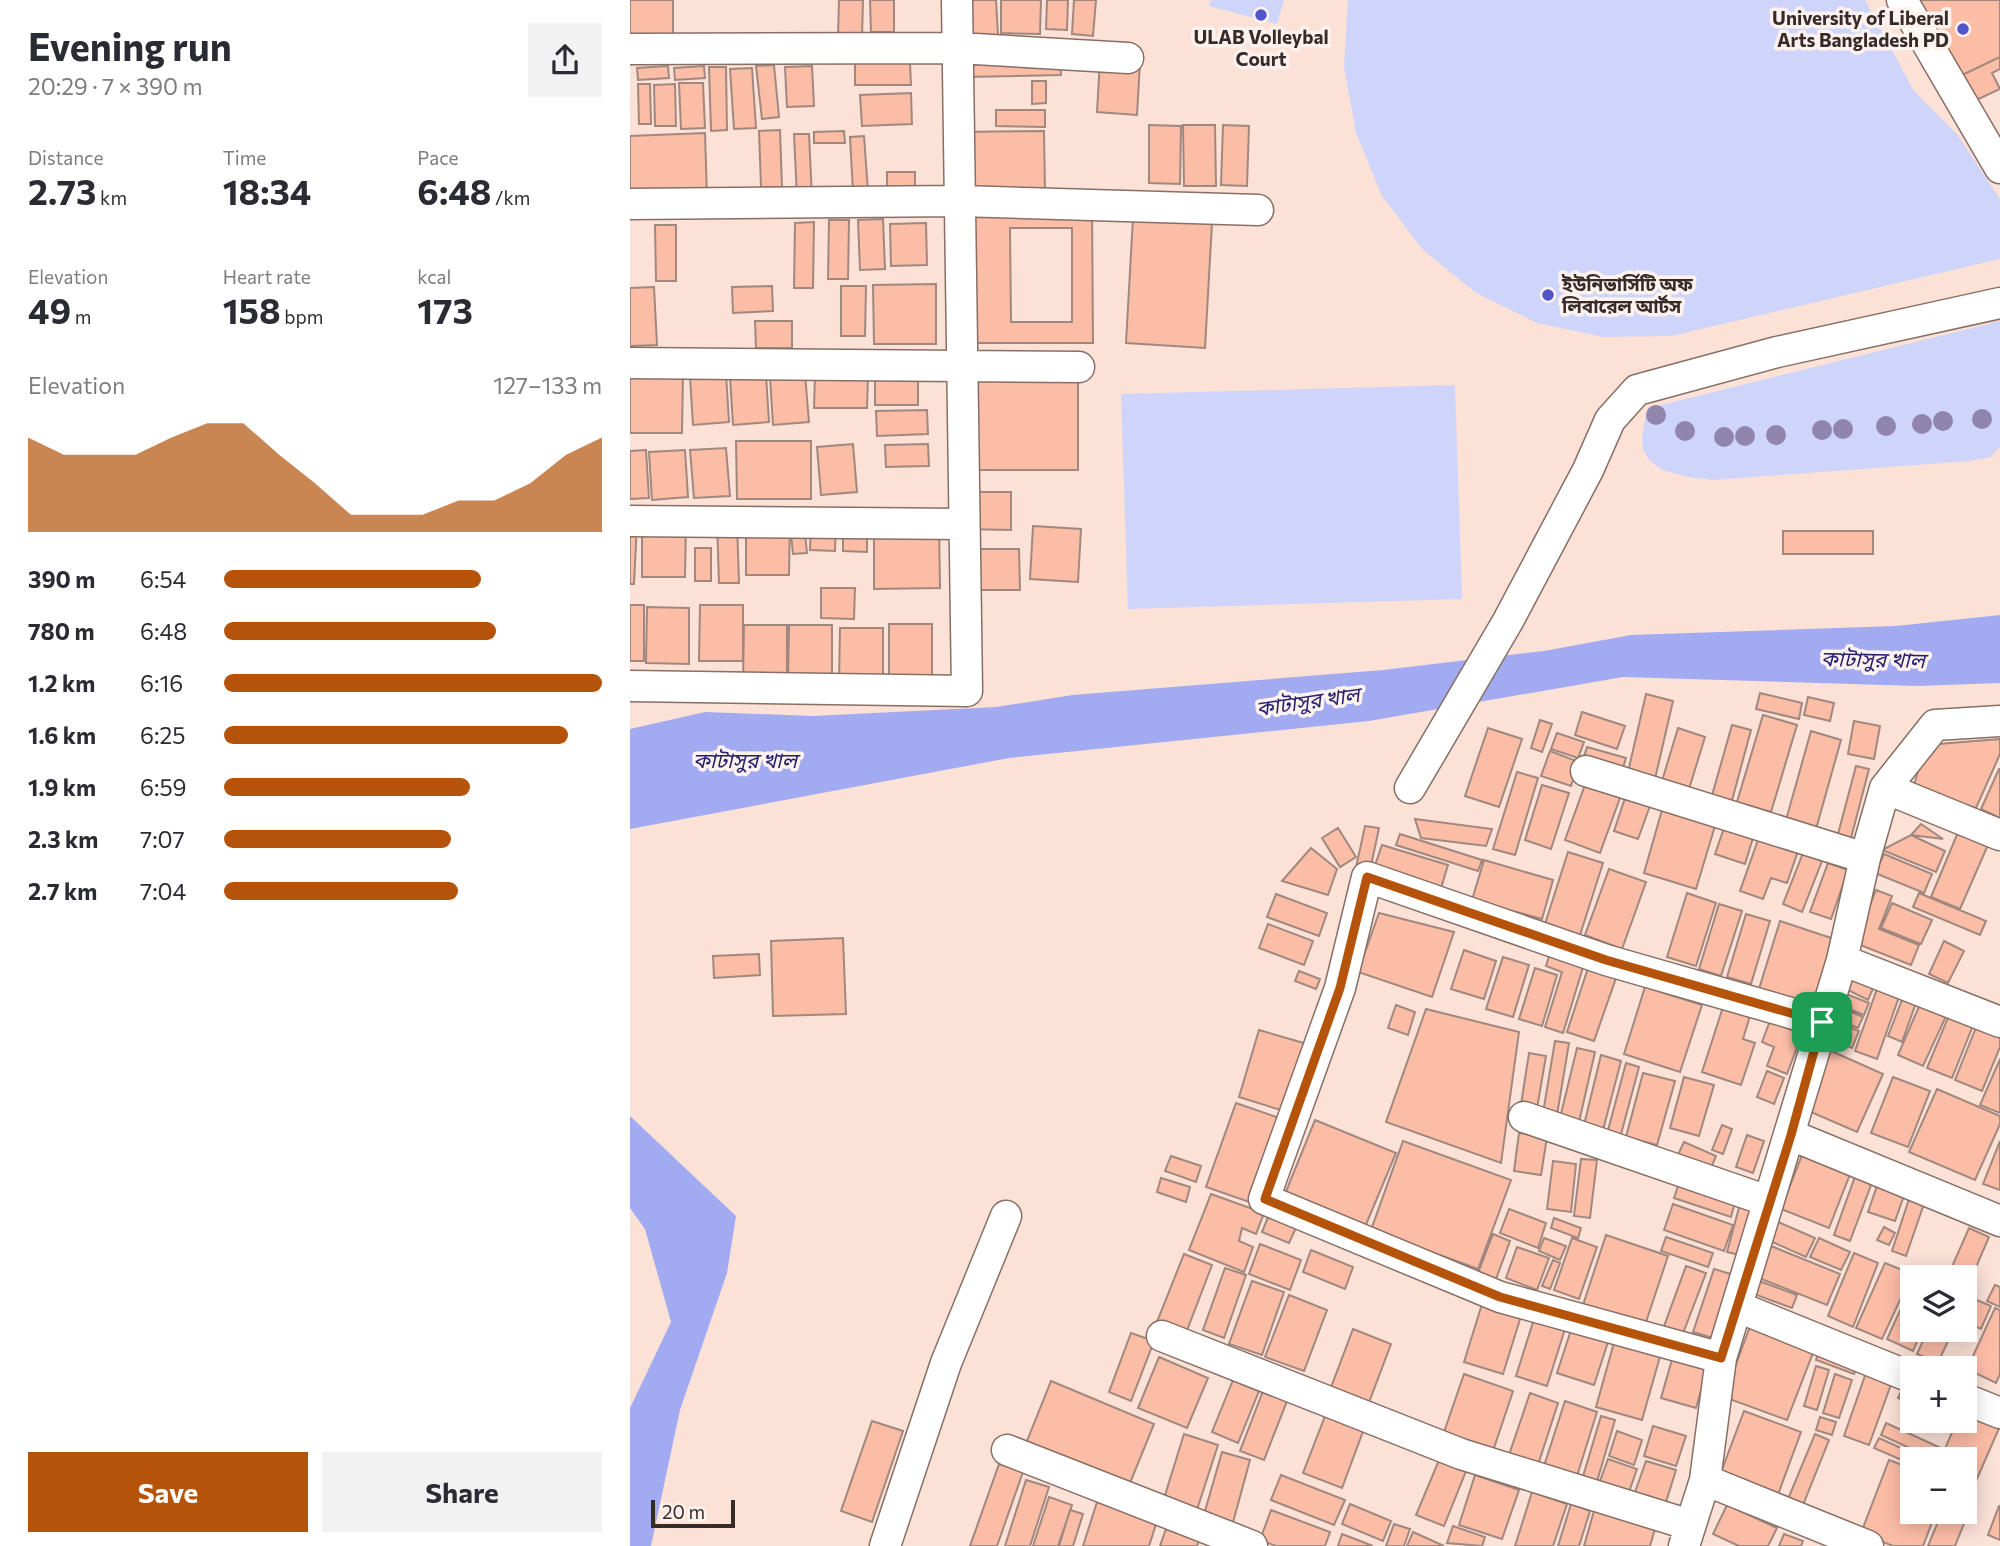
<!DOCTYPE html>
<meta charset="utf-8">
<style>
body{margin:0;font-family:Commissioner,"Noto Sans Bengali",sans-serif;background:#f2f2f3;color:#2b2b33;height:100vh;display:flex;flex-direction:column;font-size:26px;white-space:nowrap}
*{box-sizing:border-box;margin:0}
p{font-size:23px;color:#7c7c81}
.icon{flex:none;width:38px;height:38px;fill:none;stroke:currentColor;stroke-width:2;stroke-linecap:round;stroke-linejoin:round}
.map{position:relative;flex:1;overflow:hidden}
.sheet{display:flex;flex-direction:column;background:#fff;width:630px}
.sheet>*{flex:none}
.fabs{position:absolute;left:1270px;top:1265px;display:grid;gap:14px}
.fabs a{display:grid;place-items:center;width:77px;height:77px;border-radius:0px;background:#fff;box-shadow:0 4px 18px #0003;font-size:35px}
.scale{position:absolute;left:21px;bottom:18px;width:84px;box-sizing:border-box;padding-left:7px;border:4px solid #362b28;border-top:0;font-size:19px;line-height:24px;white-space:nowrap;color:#362b28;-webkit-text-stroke:5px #fdf2ee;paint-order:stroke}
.pin{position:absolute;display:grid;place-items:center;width:60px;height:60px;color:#fff;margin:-30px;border-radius:14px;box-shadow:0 4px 10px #0006}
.round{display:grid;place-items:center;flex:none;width:74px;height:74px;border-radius:0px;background:#f2f2f3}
.headline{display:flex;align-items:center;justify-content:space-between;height:119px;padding:0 28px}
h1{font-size:38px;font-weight:700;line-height:52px}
.stats{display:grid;grid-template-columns:repeat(3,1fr);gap:10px;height:119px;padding:7px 28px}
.stats div{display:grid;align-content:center}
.stats b{font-size:35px;font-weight:700}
.stats small{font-size:19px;font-weight:400}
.stats p{font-size:19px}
.chart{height:196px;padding:14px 28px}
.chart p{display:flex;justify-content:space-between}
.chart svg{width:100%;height:126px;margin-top:7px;fill:#b45309;opacity:.7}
.button{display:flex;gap:14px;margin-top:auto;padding:14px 28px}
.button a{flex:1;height:80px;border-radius:0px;background:#b45309;color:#fff;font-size:28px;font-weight:700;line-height:80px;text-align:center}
.button a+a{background:#f2f2f3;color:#2b2b33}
ul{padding:0 28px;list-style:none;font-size:23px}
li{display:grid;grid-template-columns:112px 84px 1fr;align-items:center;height:52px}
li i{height:18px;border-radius:9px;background:#b45309}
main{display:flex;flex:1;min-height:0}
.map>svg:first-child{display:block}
</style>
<main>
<section class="sheet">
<div class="headline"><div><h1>Evening run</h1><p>20:29 · 7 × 390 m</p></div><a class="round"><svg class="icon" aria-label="share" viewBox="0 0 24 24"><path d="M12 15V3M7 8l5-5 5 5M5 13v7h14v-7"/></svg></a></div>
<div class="stats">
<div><p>Distance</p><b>2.73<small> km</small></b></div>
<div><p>Time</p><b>18:34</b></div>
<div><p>Pace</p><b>6:48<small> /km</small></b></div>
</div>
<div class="stats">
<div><p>Elevation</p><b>49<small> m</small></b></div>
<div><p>Heart rate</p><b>158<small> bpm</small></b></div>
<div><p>kcal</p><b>173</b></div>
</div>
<div class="chart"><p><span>Elevation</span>127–133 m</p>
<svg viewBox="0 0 160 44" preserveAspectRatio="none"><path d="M0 44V11L10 17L20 17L30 17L40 11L50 6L60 6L70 17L80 27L90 38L100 38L110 38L120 33L130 33L140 27L150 17L160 11V44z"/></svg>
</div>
<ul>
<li><b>390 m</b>6:54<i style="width:68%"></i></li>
<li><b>780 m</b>6:48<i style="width:72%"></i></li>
<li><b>1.2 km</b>6:16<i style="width:100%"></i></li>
<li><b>1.6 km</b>6:25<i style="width:91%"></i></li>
<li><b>1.9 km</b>6:59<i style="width:65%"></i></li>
<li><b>2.3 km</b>7:07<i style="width:60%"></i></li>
<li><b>2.7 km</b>7:04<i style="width:62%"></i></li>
</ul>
<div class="button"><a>Save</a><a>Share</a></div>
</section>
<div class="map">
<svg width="1370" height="1546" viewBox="0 0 1370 1546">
<rect width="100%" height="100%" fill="#fce1d7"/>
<path fill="#cfd5fa" d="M581,0h73l-7,24 -68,-18z
M718,0h517l49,91 43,43 43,65v60l-329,77 -68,1 -66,-14 -61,-30 -53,-43 -41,-54 -26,-63 -12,-66z
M1370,321v125l-9,11 -21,4 -256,19 -26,-3 -26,-7 -13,-10 -6,-11 -1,-12 4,-22 15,-10z
M825,385l7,214 -334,10 -7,-215z"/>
<path fill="#a2abf1" d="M1370,615v68l-82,3 -295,-9 -254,44 -360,37 -379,71v-100l75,-17 108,4 183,-9 77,-12 310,-25 161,-19 87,-16 265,-9z
M0,1116l106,100 -9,57 -47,137 -29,136h-21v-138l41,-86 -26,-93 -15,-21z"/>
<path fill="#fcbda6" stroke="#a1887f" stroke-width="2" fill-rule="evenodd" d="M0,0h43v41l-43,-1z
M209,0h24l-1,37 -24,-1z
M240,0h24v32h-23z
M332,0h34l2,35 -34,1z
M371,0h40l-1,34 -39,-1z
M417,0h21l-1,30 -21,-1z
M444,0h22l-3,36 -21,-2z
M1277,0h93v57l-44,21z
M1370,57v12l-8,4 8,16 -32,15 -12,-26z
M430,60l1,15 -97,2v-14z
M470,60l40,2 -3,53 -40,-3z
M225,63h55l1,22h-56z
M144,65l5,52 -17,2 -6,-53z
M38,66l1,12 -31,2 -1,-12z
M74,66l1,12 -30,2 -1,-12z
M182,66l2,40 -27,1 -2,-40z
M79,67h17l1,63 -16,1z
M122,68l4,60 -22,1 -4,-60z
M402,81h14v22l-14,1z
M49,83h24l2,45 -24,1z
M8,84h12l1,40h-12z
M45,84l1,42h-21l-1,-41z
M281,93l1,31 -50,2 -2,-31z
M366,110h49v17l-49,-1z
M519,125l32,1 -1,58 -31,-1z
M553,125h32l1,61h-32z
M593,125l26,1 -2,60 -26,-1z
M150,130l2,57h-21l-2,-56z
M214,131l1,12h-31v-11z
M414,131l1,61 -92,2 -1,-62z
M75,133l2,64 -77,2v-63z
M164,134h15l3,64h-15z
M234,136l4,55 -15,1 -3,-55z
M257,172h28v22h-28z
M462,209l1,134h-129l-1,-126h48zM380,228h62v94h-61z
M503,218l79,5 -7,125 -79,-5z
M253,219l2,50 -25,1 -2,-50z
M199,220h20l-1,59h-20z
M184,222l-1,66h-19l1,-65z
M296,223l1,42 -36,1 -1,-42z
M25,225h21v56h-20z
M306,284v60h-62l-1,-59z
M142,286l1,25 -40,2 -1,-26z
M211,286h25l-1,50h-24z
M24,287l3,58 -27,1v-58z
M125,321h37v27h-36z
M328,373h120v97h-119z
M0,374l53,1 -1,58h-52z
M96,374l3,48 -36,3 -3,-48z
M175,374l4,48 -36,3 -3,-48z
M136,375l3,47 -36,3 -3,-48z
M185,375l53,2 -1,31h-53z
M245,379h43v26h-43z
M297,410l1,24 -51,2 -1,-25z
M106,441h75v58h-74z
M223,444l4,48 -36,3 -4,-48z
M298,444l1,22 -43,1 -1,-22z
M96,448l4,48 -36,2 -4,-48z
M16,450l3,48 -19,1v-48z
M55,450l3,47 -36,3 -3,-48z
M334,492h47v38l-47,-1z
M116,519h44l-1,56h-43z
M12,521l44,1 -1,55h-43z
M107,521l2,62h-20l-2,-61z
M181,522l25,1 -1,28 -25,-1z
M0,523h7l-3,61h-4z
M174,523l3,30 -14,1 -3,-30z
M244,525h65l1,63 -66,1z
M403,526l48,3 -3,53 -48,-3z
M213,527h24v25l-24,-1z
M1153,531h90v23h-90z
M65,548h16v33h-16z
M348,549h41l1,41h-41z
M191,588h34l-1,31 -33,-1z
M0,605h14v56h-14z
M70,605h43v56h-44z
M17,607l42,1v56l-43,-1z
M259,624h43v56h-43z
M114,625h43v56h-44z
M159,625h43v56h-44z
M210,628h43v56h-44z
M1130,693l42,10 -3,16 -43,-10z
M1016,694l27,7 -18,78 -27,-7z
M1178,697l26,6 -4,18 -26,-6z
M952,712l43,14 -8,23 -42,-14z
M1133,715l34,10 -26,87 -34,-10z
M910,720l12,4 -10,28 -11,-4z
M1224,721l26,5 -6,33 -26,-5z
M1102,725l19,5 -20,74 -20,-5z
M858,728l34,11 -23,68 -34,-11z
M1048,728l27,9 -16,52 -27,-8z
M1181,731l30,9 -25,89 -30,-9z
M927,733l27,9 -6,16 -27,-9z
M1370,739v15l-24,54 -63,-20 13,-43z
M957,747l39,11 -6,19 -39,-11z
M920,751l29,11 -8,24 -30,-10z
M1226,766l13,3 -18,69 -13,-4z
M1369,769h1v49l-19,-9z
M887,772l21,6 -23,77 -22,-6z
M956,782l35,13 -21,58 -35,-13z
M912,785l27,8 -18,56 -26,-9z
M996,795l25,8 -13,36 -24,-8z
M1032,810l53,16 -19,63 -52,-16z
M785,819l77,10 -6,17 -65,-8z
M1291,824l22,15 -32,-4z
M1331,825l30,13 -31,71 -29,-12z
M735,826l14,2 -10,47 -14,-3z
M708,828l18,29 -16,10 -18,-29z
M1094,828l29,10 -8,26 -30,-10z
M770,834l82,26 -4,11 -82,-26z
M1281,835l34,16 -9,21 -54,-22z
M1129,837l39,14 -11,32 -16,-5 -8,21 -23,-8z
M752,845l66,20 -7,23 -67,-20z
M681,848l26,21 -9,26 -46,-14z
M938,852l35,11 -23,72 -35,-11z
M1173,853l19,8 -20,51 -19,-8z
M1254,854l48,20 -8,19 -49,-20z
M854,860l69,20 -11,39 -70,-19z
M1198,863l20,7 -17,49 -21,-7z
M979,869l37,13 -24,67 -37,-14z
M1246,890l16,6 -13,33 40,16 -8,20 -56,-22z
M1057,893l29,10 -20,63 -29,-9z
M1289,893l67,28 -6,14 -67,-28z
M646,894l51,19 -8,23 -52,-19z
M1262,903l40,17 -11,24 -40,-16z
M1089,904l23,7 -21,65 -22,-7z
M749,913l75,19 -22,65 -74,-25z
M1116,914l24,7 -19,63 -24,-7z
M1150,921l54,18 -22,70 -54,-17z
M638,924l45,17 -9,24 -45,-17z
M213,938l3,76 -73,2 -2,-75z
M1314,941l20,10 -16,32 -19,-9z
M834,950l32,11 -12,38 -33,-10z
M920,953l34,11 -21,69 -18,-6 17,-55 -16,-6z
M129,954l1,21 -46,3 -1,-22z
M873,957l26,8 -16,52 -27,-8z
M905,968l22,7 -15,51 -23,-7z
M958,968l28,10 -22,63 -27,-9z
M669,971l21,8 -4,10 -21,-8z
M1221,974l24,10 -7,16 -24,-12z
M1248,986l22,8 -23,65 -22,-8z
M1015,987l57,18 -22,67 -56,-18z
M1214,993l25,10 -5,12 -25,-10z
M1274,995l13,5 -15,42 -14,-6z
M1291,1002l26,12 -24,52 -25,-11z
M766,1005l19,7 -7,23 -20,-7z
M1093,1007l27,9 -7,23 12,4 -14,42 -39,-13z
M1210,1007l23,10 -5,11 -22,-9z
M796,1009l93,23 -18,131 -115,-41z
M1320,1013l24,10 -22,55 -25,-10z
M1140,1021l32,13 -15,40 -20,-8 7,-19 -12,-5z
M1205,1021l24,10 -7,17 -24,-10z
M1347,1025l23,10v12l-18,44 -27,-11z
M629,1030l48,14 -20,68 -48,-15z
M925,1041l14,2 -12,72 -14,-2z
M947,1048l18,4 -16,70 -19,-4z
M1199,1050l54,24 -26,58 -53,-23z
M899,1053l17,3 -10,58 -16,-3z
M971,1055l20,6 -18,69 -19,-5z
M1370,1059v54l-20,-8z
M996,1063l13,4 -19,71 -13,-4z
M1137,1071l17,7 -10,26 -17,-7z
M1013,1073l32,8 -18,64 -31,-8z
M1054,1077l30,8 -15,51 -29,-8z
M1263,1077l37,14 -22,56 -37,-14z
M1307,1089l63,27v8l-25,56 -66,-28z
M606,1103l52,18 -30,84 -52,-18z
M685,1120l81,33 -31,74 -80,-33z
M1092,1125l10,4 -9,25 -11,-4z
M889,1133l28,4 -6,38 -27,-4z
M1117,1135l17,6 -11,32 -17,-6z
M773,1141l108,39 -33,89 -107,-39z
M1370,1141v49l-17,-6z
M1054,1142l32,14 -7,17 -33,-14z
M1174,1150l48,19 -23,59 -48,-19z
M541,1156l30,10 -5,16 -31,-11z
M951,1159l16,1 -7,58 -16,-2z
M923,1161l23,3 -5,48 -24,-3z
M1227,1171l17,6 -24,64 -16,-6z
M531,1178l29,9 -4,15 -29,-10z
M1249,1180l27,10 -11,31 -27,-9z
M1049,1183l56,19 -4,15 -57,-19z
M1281,1193l15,5 -20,58 -14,-5z
M581,1194l53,19 -8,21 -14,-6 -3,13 14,6 -9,25 -55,-22z
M1043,1204l60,21 -9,26 -60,-21z
M1110,1204l21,5 -13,48 -21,-5z
M879,1209l37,14 -8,25 -38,-15z
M641,1210l28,11 -10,22 -27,-11z
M924,1218l27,10 -3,10 -27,-10z
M1146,1221l39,17 -9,19 -38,-17z
M1254,1227l11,6 -6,12 -12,-5z
M1339,1228l20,9 -22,51 -2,-10h-18z
M863,1234l17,7 -14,38 -18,-6z
M976,1235l62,21 -23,69 -62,-20z
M1036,1237l47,16 -5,14 -47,-16z
M914,1238l22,8 -6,14 -21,-9z
M942,1238l25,9 -18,52 -25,-9z
M1189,1238l31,14 -9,18 -31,-13z
M630,1244l41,16 -11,30 -41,-16z
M1141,1246l69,28 -13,31 -68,-27z
M887,1247l32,11 -12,32 -31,-12z
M681,1250l42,17 -8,22 -42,-17z
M1224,1253l24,10 -25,64 -25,-11z
M554,1254l28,11 -26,68 -29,-11z
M923,1260l7,3 -10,26 -8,-3z
M1255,1263l27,11 -30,65 -26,-11z
M1056,1266l20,7 -24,63 -19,-7z
M595,1268l21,7 -22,63 -21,-8z
M1084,1269l20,6 -21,63 -20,-6z
M622,1281l32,11 -22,63 -33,-11z
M1129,1281l38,14 -5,13 -38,-14z
M1283,1282v48h9l-9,21 -26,-12z
M1365,1285l5,2v20l-13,-6z
M659,1295l38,15 -23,61 -39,-14z
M1342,1298l19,8 -10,23 -16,-7z
M852,1304l39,12 -18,58 -39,-12z
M1365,1308l5,2v64l-4,9 -29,-14z
M904,1319l31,10 -18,57 -31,-10z
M1122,1321l64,24 -29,75 -63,-23z
M942,1327l37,12 -15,46 -37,-12z
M723,1329l38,15 -23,61 -38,-15z
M1298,1330h25l-15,33 -21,-9z
M501,1333l23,8 -23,60 -22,-9z
M985,1339l46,14 -19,67 -46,-13z
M1191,1347l38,14 -5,13 -38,-14z
M1043,1356l35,10 -12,42 -35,-10z
M529,1357l49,21 -21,50 -49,-20z
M1186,1366l13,4 -12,40 -13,-4z
M1238,1367l26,9 -25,69 -25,-9z
M834,1374l49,17 -20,60 -50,-16z
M1205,1374l17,6 -13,38 -16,-5z
M603,1380l26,11 -21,52 -26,-11z
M421,1381l103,43 -26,64 -103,-42z
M1275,1382l8,3v19l-15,-6z
M633,1391l24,10 -23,59 -24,-9z
M900,1393l28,10 -21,65 -29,-10z
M935,1401l32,11 -21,67 -33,-10z
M697,1411l38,15 -23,62 -39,-15z
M1114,1411l57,21 -24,65 -57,-22z
M1335,1412l35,14 -27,62 -8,-3v-25h-25l17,-39h8z
M971,1416l14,4 -19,65 -14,-5z
M1190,1417l16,5 -4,13 -16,-5z
M242,1421l31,10 -31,91 -31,-11z
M1256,1423l55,25 -5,12 -55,-25z
M1023,1426l33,10 -10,30 -32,-10z
M987,1431l25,9 -8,25 -25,-9z
M554,1434l34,11 -24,74 -33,-11z
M1185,1434l14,6 -26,65 -15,-6z
M1249,1438l48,22h-14v5l-39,-17z
M592,1452l28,8 -18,66 -29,-8z
M978,1459l29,10 -8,23 -29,-11z
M809,1460l27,11 -22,55 -28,-11z
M1259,1460l24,9v43h23l-13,34h-30l-32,-13z
M1016,1461l30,9 -10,32 -31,-10z
M369,1464l24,8 -26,74h-27z
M651,1475l64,25 -11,25 -63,-25z
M845,1475l44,15 -17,49 -43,-14z
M396,1480l23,7 -19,59h-25z
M902,1492l35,12 -14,42h-38z
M419,1497l23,8 -14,41h-25z
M1335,1498l8,3 -18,45h-27l14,-34h23z
M467,1502l60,19 -8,25h-66z
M720,1504l41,17 -8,20 -41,-17z
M941,1504l19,7 -11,35h-21z
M966,1504l61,18 -7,24h-66z
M1097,1505l50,23 -9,18h-29l-26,-12z
M1369,1506h1v34l-12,-5z
M440,1510l13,4 -10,32h-14z
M641,1510l59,22 -5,14h-49l-16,-6z
M764,1524l16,5 -6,17h-18z
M823,1526l32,11 -3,9 -35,-3z
M536,1529l33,12 -2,5h-37z
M783,1532l31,14h-37z
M712,1534l31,12h-35z
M1154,1534l19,7 -2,5h-22z"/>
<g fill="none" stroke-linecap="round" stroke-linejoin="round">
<g stroke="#876f66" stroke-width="33">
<path id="minor" d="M1272,0l98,168
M0,49l328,-1 170,10
M0,204l330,-3 298,9
M0,363l449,4
M0,521l334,3
M0,686l337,5 -10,-691
M956,771l279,87
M780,788l98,-167 80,-151 22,-50 27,-30 140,-38 223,-49
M1255,788l115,47
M1212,960l158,62
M894,1117l244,84
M1161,1135l209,86
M1108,1307l175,71
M532,1336l299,118 229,71
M1091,1358l-221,-61 -236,-98 76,-211 27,-111 239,83 216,62
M1335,1399l35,14
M377,1450l245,96
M1075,1480l163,66
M255,1546l61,-183 60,-147
M1054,1546l21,-66 16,-122 121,-398 23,-102 20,-70 50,-63 65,-4"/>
</g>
<use href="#minor" stroke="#fff" stroke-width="30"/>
</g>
<g fill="#9085ac">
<circle cx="1026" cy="415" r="10"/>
<circle cx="1352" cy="419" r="10"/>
<circle cx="1313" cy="421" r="10"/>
<circle cx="1292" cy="424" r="10"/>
<circle cx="1256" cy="426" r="10"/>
<circle cx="1213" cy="429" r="10"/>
<circle cx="1192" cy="430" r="10"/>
<circle cx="1055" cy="431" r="10"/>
<circle cx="1146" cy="435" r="10"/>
<circle cx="1115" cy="436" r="10"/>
<circle cx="1094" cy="437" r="10"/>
</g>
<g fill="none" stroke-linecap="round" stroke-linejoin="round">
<g stroke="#fff" stroke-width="14">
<path id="route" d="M737,877l239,83 216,62 -31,113 -70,223 -221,-61 -235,-98 75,-211z"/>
</g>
<use href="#route" stroke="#b45309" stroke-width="9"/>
</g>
<g fill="#5354cb" stroke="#fdf2ee" stroke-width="2.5">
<circle cx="631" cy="15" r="7"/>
<circle cx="1333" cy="29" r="7"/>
<circle cx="918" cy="295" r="7"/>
</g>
<g text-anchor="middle" stroke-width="7" stroke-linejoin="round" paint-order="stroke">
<g font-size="19" font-weight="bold" fill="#362b28" stroke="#fdf2ee" text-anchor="end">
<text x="1319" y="25">University of Liberal<tspan x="1319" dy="22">Arts Bangladesh PD</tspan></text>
<text x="631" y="44" text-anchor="middle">ULAB Volleybal<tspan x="631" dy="22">Court</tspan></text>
<text x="932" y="291" text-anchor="start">ইউনিভার্সিটি অফ<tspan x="932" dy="22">লিবারেল আর্টস</tspan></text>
</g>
<g font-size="21" font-style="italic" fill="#24206e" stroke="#fdf2ee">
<text transform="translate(1243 660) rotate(1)" y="7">কাটাসুর খাল</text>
<text transform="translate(678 702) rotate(-8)" y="7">কাটাসুর খাল</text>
<text x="115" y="768">কাটাসুর খাল</text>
</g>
</g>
</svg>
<div class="fabs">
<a><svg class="icon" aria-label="layers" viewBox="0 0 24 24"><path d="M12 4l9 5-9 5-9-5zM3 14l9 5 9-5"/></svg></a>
<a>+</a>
<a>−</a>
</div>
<div class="scale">20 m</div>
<div class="pin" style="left:1192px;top:1022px;background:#1e9e55"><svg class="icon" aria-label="arrive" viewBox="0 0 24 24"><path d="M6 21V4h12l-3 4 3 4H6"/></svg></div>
</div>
</main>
